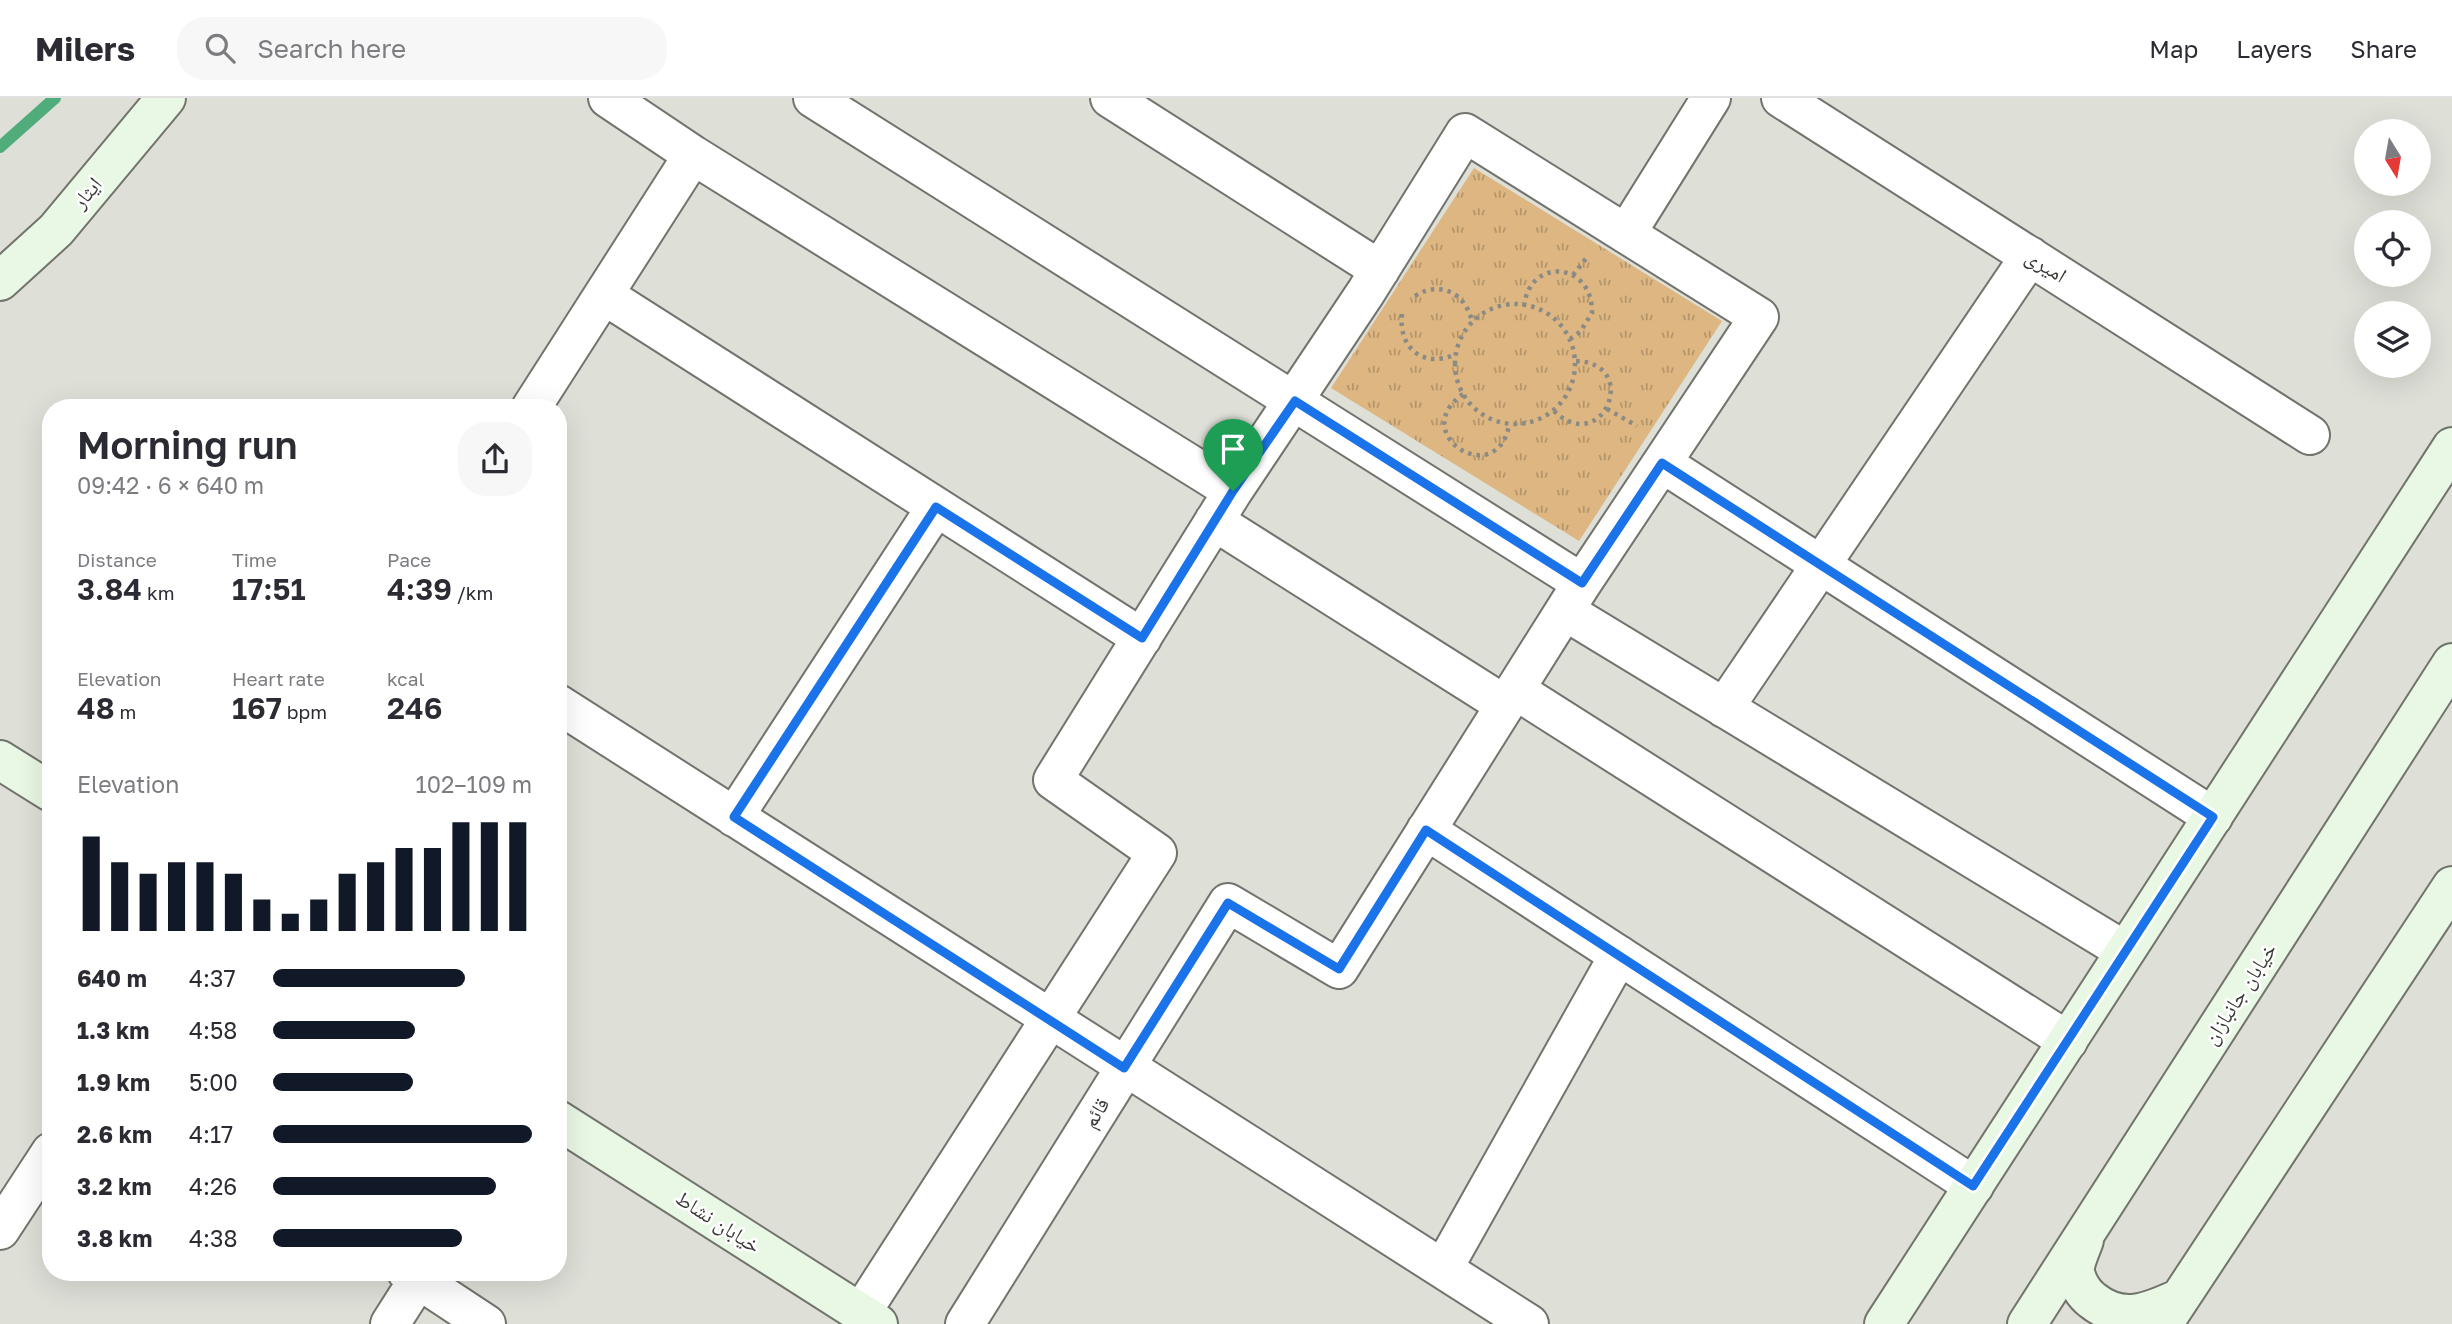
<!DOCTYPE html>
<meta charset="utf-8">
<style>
body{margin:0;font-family:"Golos Text","Noto Naskh Arabic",sans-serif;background:#f7f7f7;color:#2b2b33;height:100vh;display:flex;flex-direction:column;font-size:26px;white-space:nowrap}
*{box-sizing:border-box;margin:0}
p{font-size:23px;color:#7c7c81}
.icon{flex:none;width:38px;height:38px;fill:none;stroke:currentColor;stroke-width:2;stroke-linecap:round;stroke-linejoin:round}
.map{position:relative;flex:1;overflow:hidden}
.panel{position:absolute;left:42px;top:301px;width:525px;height:882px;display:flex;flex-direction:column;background:#fff;border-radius:28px;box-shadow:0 7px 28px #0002}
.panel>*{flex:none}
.needle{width:46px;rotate:169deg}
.controls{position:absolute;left:2354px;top:21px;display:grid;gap:14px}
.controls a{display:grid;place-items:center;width:77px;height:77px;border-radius:50%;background:#fff;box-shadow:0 7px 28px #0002;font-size:35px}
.pin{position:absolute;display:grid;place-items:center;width:60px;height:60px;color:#fff;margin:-72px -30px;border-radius:50% 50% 50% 0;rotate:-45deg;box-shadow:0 0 7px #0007}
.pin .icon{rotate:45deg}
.round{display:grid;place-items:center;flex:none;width:74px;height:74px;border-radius:28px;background:#f7f7f7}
.summary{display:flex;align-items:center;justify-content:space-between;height:119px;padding:0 35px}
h1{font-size:38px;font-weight:600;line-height:52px}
.stats{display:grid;grid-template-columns:repeat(3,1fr);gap:10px;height:119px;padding:7px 35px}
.stats div{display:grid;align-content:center}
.stats b{font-size:30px;font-weight:600}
.stats small{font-size:19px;font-weight:400}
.stats p{font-size:19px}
.chart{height:196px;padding:14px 35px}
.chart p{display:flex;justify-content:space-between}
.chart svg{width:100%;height:126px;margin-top:7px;stroke:#111827;stroke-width:6}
ul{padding:0 35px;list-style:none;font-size:23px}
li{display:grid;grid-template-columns:112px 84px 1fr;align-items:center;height:52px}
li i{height:18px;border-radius:9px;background:#111827}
header{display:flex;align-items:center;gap:42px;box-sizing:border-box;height:98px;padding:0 35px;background:#fff;border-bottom:2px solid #e1e1e2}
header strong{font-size:33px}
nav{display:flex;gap:38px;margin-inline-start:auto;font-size:24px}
.search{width:490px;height:63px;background:#f7f7f7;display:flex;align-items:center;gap:18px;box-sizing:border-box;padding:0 24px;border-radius:28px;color:#7c7c81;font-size:26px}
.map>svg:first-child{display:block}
</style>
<header>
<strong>Milers</strong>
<div class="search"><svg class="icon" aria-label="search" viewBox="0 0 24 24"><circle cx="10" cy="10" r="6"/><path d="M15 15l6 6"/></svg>Search here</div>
<nav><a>Map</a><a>Layers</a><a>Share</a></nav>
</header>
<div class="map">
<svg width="2452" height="1226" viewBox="0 0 2452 1226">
<defs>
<pattern id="grass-tufts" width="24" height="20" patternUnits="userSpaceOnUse" patternTransform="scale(1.75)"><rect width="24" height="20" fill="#ddb681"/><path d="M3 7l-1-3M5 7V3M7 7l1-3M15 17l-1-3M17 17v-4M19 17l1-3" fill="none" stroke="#b4956a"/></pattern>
</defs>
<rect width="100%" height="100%" fill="#dee0d8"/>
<path fill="url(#grass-tufts)" d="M1474,70l248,153 -143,220 -248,-153z"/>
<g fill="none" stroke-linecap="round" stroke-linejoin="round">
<path stroke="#51ac7c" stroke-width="12" d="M0,49l55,-49"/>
<g stroke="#71736c" stroke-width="42">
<path id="street" d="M608,0l85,57 540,336
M813,0l769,485 177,-266 -294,-184 -99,159 -133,199 -180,289 104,73 -296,460
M1110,0l270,172
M1781,0l529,337
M1626,136l85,-136
M604,197l538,343
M531,310l162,-253
M1662,365l551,354
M1214,423l291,184
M1565,513l560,340
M1517,593l551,350
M558,606l971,620
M1724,610l306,-452
M734,719l202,-310
M1426,732l548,356
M0,1132l51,-78
M1444,1169l175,-312
M407,1174l79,52
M390,1226l33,-52
M965,1226l263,-421 111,66 243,-386"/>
</g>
<g stroke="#71736c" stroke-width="42">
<path id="secondary" d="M0,183l56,-51 110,-132
M0,662l51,32
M558,1022l320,204
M2084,1142c-3,9 -10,23 -9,32 2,11 9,22 17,28 30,24 56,13 88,-2
M1884,1226l568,-877
M2027,1226l425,-661
M2163,1226l289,-438"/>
</g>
<path stroke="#8a8b85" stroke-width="4.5" stroke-dasharray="3.5 5" stroke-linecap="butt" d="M1573,177l15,-19
M1415,198c25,-16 51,-3 57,26
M1455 266a60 60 0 1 1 120 0a60 60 0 1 1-120 0Z
M1524,208c6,-50 69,-44 68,7l-12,19 -10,7
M1402,216c-4,34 21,54 52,41
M1463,296c-57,40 34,97 46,31
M1607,311l30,17
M1554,313c49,47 88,-49 21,-50"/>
<use href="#street" stroke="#fff" stroke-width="38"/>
<use href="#secondary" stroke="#e9f8e4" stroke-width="38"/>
</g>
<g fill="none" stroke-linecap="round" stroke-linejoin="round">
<g stroke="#fff" stroke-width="14">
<path id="route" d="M1295,303l287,182 80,-120 551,354 -240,369 -547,-356 -87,139 -111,-66 -104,165 -390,-251 202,-310 206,131 91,-147z"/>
</g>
<use href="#route" stroke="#1a73e8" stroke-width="9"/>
</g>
<g text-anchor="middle" stroke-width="5" stroke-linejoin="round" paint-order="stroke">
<g font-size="21" fill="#393936" stroke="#fff">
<text transform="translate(87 95) rotate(-50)" y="7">ایثار</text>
<text transform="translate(2046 168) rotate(32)" y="7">امیری</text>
<text transform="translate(2240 896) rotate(-57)" y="7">خیابان جانبازان</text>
<text transform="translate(1096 1015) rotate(-58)" y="7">قائم</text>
<text transform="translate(718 1124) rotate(33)" y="7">خیابان نشاط</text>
</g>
</g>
</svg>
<div class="controls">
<a><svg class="needle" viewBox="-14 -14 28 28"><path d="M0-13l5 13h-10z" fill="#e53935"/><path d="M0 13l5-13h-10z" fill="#7c7c81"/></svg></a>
<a><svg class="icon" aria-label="locate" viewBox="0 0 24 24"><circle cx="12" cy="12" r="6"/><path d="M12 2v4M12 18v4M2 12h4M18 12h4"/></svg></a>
<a><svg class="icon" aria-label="layers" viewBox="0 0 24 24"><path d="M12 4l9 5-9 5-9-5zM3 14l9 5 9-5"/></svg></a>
</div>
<div class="pin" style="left:1233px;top:393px;background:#1e9e55"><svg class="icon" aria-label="arrive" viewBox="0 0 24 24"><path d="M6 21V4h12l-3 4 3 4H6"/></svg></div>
<section class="panel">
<div class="summary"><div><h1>Morning run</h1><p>09:42 · 6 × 640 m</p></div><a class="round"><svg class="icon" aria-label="share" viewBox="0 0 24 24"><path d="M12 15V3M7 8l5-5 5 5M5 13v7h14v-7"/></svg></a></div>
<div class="stats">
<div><p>Distance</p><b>3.84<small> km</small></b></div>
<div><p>Time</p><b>17:51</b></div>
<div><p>Pace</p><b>4:39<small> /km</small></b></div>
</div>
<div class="stats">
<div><p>Elevation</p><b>48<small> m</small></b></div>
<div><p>Heart rate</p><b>167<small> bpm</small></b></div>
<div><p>kcal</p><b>246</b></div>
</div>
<div class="chart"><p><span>Elevation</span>102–109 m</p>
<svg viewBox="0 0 160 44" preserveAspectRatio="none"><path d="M5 44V11M15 44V20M25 44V24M35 44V20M45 44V20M55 44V24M65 44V33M75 44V38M85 44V33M95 44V24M105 44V20M115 44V15M125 44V15M135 44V6M145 44V6M155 44V6"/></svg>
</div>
<ul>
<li><b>640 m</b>4:37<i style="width:74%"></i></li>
<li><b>1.3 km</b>4:58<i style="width:55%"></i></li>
<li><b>1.9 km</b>5:00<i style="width:54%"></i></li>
<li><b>2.6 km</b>4:17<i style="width:100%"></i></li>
<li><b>3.2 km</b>4:26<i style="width:86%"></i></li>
<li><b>3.8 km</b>4:38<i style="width:73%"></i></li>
</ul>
</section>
</div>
